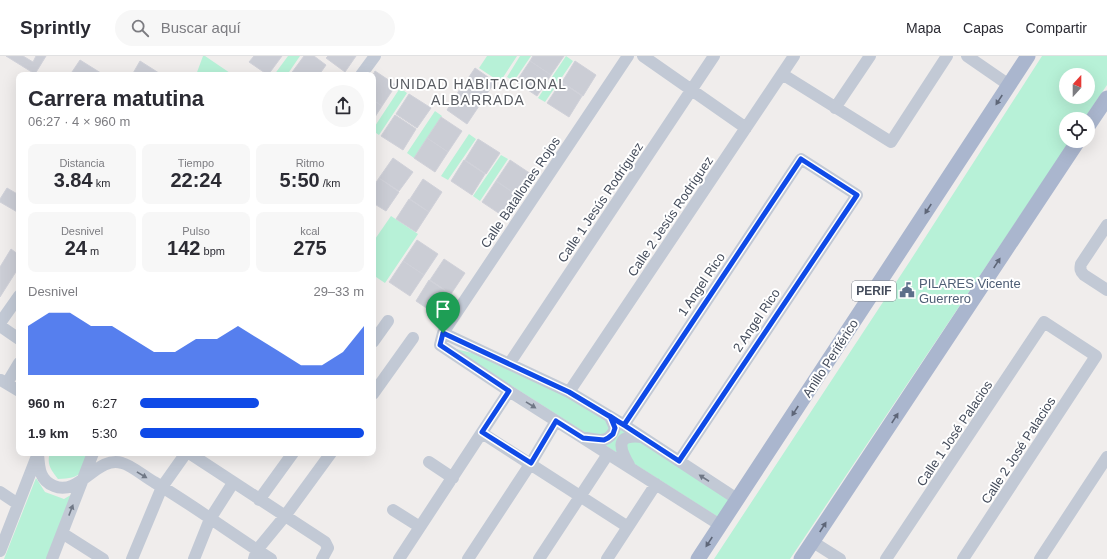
<!DOCTYPE html>
<html lang="es">
<meta charset="utf-8">
<style>
body{margin:0;font-family:Helvetica,sans-serif;background:#f7f7f7;color:#2b2b33;height:100vh;display:flex;flex-direction:column;font-size:15px;white-space:nowrap}
*{box-sizing:border-box;margin:0}
p{font-size:13px;color:#7c7c81}
.icon{flex:none;width:22px;height:22px;fill:none;stroke:currentColor;stroke-width:2;stroke-linecap:round;stroke-linejoin:round}
.map{position:relative;flex:1;overflow:hidden}
.panel{position:absolute;left:16px;top:16px;width:360px;height:384px;display:flex;flex-direction:column;background:#fff;border-radius:8px;box-shadow:0 4px 16px #0002}
.panel>*{flex:none}
.needle{width:26px;rotate:21deg}
.fabs{position:absolute;left:1059px;top:12px;display:grid;gap:8px}
.fabs a{display:grid;place-items:center;width:36px;height:36px;border-radius:50%;background:#fff;box-shadow:0 4px 16px #0002;font-size:20px}
.pin{position:absolute;display:grid;place-items:center;width:34px;height:34px;color:#fff;margin:-41px -17px;border-radius:50% 50% 50% 0;rotate:-45deg;box-shadow:0 0 4px #0007}
.pin .icon{rotate:45deg}
.round{display:grid;place-items:center;flex:none;width:42px;height:42px;border-radius:21px;background:#f7f7f7}
.overview{display:flex;align-items:center;justify-content:space-between;height:68px;padding:0 12px}
h1{font-size:22px;font-weight:700;line-height:30px}
.figures{display:grid;grid-template-columns:repeat(3,1fr);gap:6px;height:68px;padding:4px 12px}
.figures div{display:grid;align-content:center;border-radius:8px;background:#f7f7f7;text-align:center}
.figures b{font-size:20px;font-weight:700}
.figures small{font-size:11px;font-weight:400}
.figures p{font-size:11px}
.chart{height:112px;padding:8px 12px}
.chart p{display:flex;justify-content:space-between}
.chart svg{width:100%;height:72px;margin-top:4px;fill:#0f4ae7;opacity:.7}
ul{padding:0 12px;list-style:none;font-size:13px}
li{display:grid;grid-template-columns:64px 48px 1fr;align-items:center;height:30px}
li i{height:10px;border-radius:5px;background:#0f4ae7}
header{display:flex;align-items:center;gap:24px;box-sizing:border-box;height:56px;padding:0 20px;background:#fff;border-bottom:1px solid #e1e1e2}
header strong{font-size:19px}
nav{display:flex;gap:22px;margin-inline-start:auto;font-size:14px}
.search{width:280px;height:36px;background:#f7f7f7;display:flex;align-items:center;gap:10px;box-sizing:border-box;padding:0 14px;border-radius:22px;color:#7c7c81;font-size:15px}
.map>svg:first-child{display:block}
</style>
<header>
<strong>Sprintly</strong>
<div class="search"><svg class="icon" aria-label="search" viewBox="0 0 24 24"><circle cx="10" cy="10" r="6"/><path d="M15 15l6 6"/></svg>Buscar aquí</div>
<nav><a>Mapa</a><a>Capas</a><a>Compartir</a></nav>
</header>
<div class="map">
<svg width="1107" height="503" viewBox="0 0 1107 503">
<rect width="100%" height="100%" fill="#f0edec"/>
<path fill="#b7f1d7" fill-rule="evenodd" d="M203,0h2l28,19h-37z
M288,0h12l-13,19h-13z
M487,0h30l-17,26 -21,-14z
M520,0h11l-17,25 -7,-4z
M566,0l7,5 -28,41 -7,-4z
M1042,0h65v29l-23,34h-18v22h4l-280,418h-76l196,-298zM1066,19h22v22h-22z
M400,32l7,5 -28,42 -6,-4v-2z
M435,55l7,5 -28,42 -7,-5z
M469,78l7,5 -28,41 -7,-4z
M501,99l7,4 -28,42 -7,-5z
M391,160l27,18 -33,49 -12,-8v-33z
M452,292l60,15 221,130 -15,24z
M50,397h39c-7,21 -7,25 -31,26 -6,-8 -12,-15 -8,-26z
M36,422l9,14 19,7 10,-6 -26,66h-44z"/>
<path fill="#cbcdd5" stroke="#d0d1d9" d="M6,0h17l10,6 3,-6h10l-11,18z
M254,0h28l-14,19 -19,-13z
M304,0h10l12,9 -7,10h-29z
M328,0h28l-11,16 -19,-14z
M533,0h31l-13,19 -21,-14z
M80,4l24,15h-17l-4,-2 -1,2h-12z
M140,5l22,14h-30z
M530,5l21,14 -14,21 -21,-14z
M575,5l21,14 -13,21 -21,-14z
M475,12l20,14 -14,20 -20,-13z
M375,15l21,14 -14,21 -9,-6v-25z
M561,26l21,14 -13,21 -22,-14z
M460,33l21,14 -14,21 -20,-14z
M409,38l22,14 -14,20 -21,-14z
M373,44l9,6 -9,14z
M395,59l21,14 -13,21 -22,-14z
M441,61l21,14 -14,21 -21,-14z
M427,82l21,14 -13,20 -21,-14z
M478,83l22,14 -14,21 -21,-14z
M393,102l20,14 -14,19 -20,-13z
M464,104l21,14 -13,21 -21,-14z
M510,104l21,14 -14,21 -21,-14z
M379,122l20,14 -13,19 -13,-8v-16z
M423,123l19,13 -13,20 -19,-13z
M496,125l21,14 -14,21 -21,-14z
M7,132l12,7v18l-19,-11v-3z
M409,143l20,13 -13,20 -20,-13z
M417,184l21,14 -14,21 -21,-14z
M11,193l8,6v12l-19,30v-30z
M444,203l21,14 -14,21 -21,-14z
M403,205l21,14 -14,21 -21,-14z
M429,224l21,14 -13,21 -21,-14z"/>
<g fill="none" stroke-linecap="round" stroke-linejoin="round">
<path stroke="#c2c9d5" stroke-width="12" d="M628,0l-185,277 -3,12 69,46 211,134
M643,0l103,72
M967,0l42,29
M782,18l109,68 56,-86
M361,19l14,-19
M835,52l35,-52
M1107,169l-26,39c-1,5 -1,7 3,11l23,15
M0,267l19,-27
M0,270l19,13
M443,277l126,59 55,33 113,74
M373,286l15,-21
M509,308l205,-308
M1,324l18,11
M7,327l12,-20
M569,336l225,-336
M373,338l40,-56
M624,369l177,-266 56,36 -178,266
M482,377l146,94
M586,382c13,2 23,6 29,-10l-5,-11
M38,397c1,14 1,27 16,33 25,11 43,-31 68,-23 9,2 23,14 32,19 40,24 78,52 117,77
M189,397l136,89 3,6 -6,11
M429,406l24,16
M629,409c-10,-17 -14,-31 13,-28
M0,436l18,12
M259,444l34,-47
M393,454l27,17
M62,477l41,26
M813,486l27,17
M0,495l37,-95
M52,503l41,-106
M132,503l30,-72 24,-34
M194,503l16,-40 23,-36
M254,503l3,-9 28,-34 46,-63
M399,503l110,-168
M468,503l63,-96 25,-42
M539,503l69,-105
M607,503l49,-75
M886,503l158,-237 52,34 -133,203
M1040,503l67,-102"/>
<path stroke="#aab6ce" stroke-width="15" d="M1088,70l19,-28
M698,503l330,-503
M801,503l277,-418"/>
</g>
<defs><path id="oneway-solid" d="M-6-.8H1V-3.2L6.5 0L1 3.2V.8H-6Z"/></defs>
<g fill="#5e6678">
<use href="#oneway-solid" transform="translate(999 44) rotate(123)"/>
<use href="#oneway-solid" transform="translate(928 153) rotate(123)"/>
<use href="#oneway-solid" transform="translate(997 207) rotate(-57)"/>
<use href="#oneway-solid" transform="translate(795 355) rotate(123)"/>
<use href="#oneway-solid" transform="translate(895 362) rotate(-57)"/>
<use href="#oneway-solid" transform="translate(823 471) rotate(-57)"/>
<use href="#oneway-solid" transform="translate(709 486) rotate(123)"/>
</g>
<g fill="#707886">
<use href="#oneway-solid" transform="translate(531 349) rotate(32)"/>
<use href="#oneway-solid" transform="translate(142 419) rotate(31)"/>
<use href="#oneway-solid" transform="translate(704 422) rotate(-147)"/>
<use href="#oneway-solid" transform="translate(71 454) rotate(-69)"/>
</g>
<g fill="none" stroke-linecap="round" stroke-linejoin="round">
<g stroke="#fff" stroke-width="8">
<path id="route" d="M443,277l-3,12 69,46 -27,41 49,31 25,-42 27,17 21,2 4,-2 5,-4 2,-6 -5,-12 69,45 178,-266 -56,-36 -177,266 -55,-33 -126,-59"/>
</g>
<use href="#route" stroke="#0f4ae7" stroke-width="5"/>
</g>
<defs>
<g id="civic-bare" transform="scale(1.2)"><path d="M-.6-6.5H3V-4.5H.6V-3L4-1V1h2V6H-6V1h2V-1L-.6-3ZM-1.2 2.5V6h2.4V2.5Z" fill="#5c6f8a" stroke="#fff" stroke-width="2.5" paint-order="stroke"/></g>
</defs>
<g fill-rule="evenodd">
<use href="#civic-bare" x="907" y="234"/>
</g>
<g text-anchor="middle" stroke-width="4" stroke-linejoin="round" paint-order="stroke">
<rect fill="#fff" stroke="#7c828c" stroke-width="1" x="852" y="225" width="44" height="20" rx="3"/>
<g font-size="12" font-weight="bold" fill="#444c5b">
<text x="874" y="239">PERIF</text>
</g>
<g font-size="13" fill="#444c5b" stroke="#fff">
<text transform="translate(520 136) rotate(-56)" y="5">Calle Batallones Rojos</text>
<text transform="translate(600 146) rotate(-56)" y="5">Calle 1 Jesús Rodríguez</text>
<text transform="translate(670 160) rotate(-56)" y="5">Calle 2 Jesús Rodríguez</text>
<text transform="translate(701 228) rotate(-56)" y="5">1 Angel Rico</text>
<text transform="translate(756 264) rotate(-56)" y="5">2 Angel Rico</text>
<text transform="translate(830 302) rotate(-57)" y="5">Anillo Periférico</text>
<text transform="translate(954 377) rotate(-56)" y="5">Calle 1 José Palacios</text>
<text transform="translate(1018 394) rotate(-57)" y="5">Calle 2 José Palacios</text>
</g>
<g font-size="13" fill="#4e5e75" stroke="#fff" text-anchor="start">
<text x="919" y="232">PILARES Vicente<tspan x="919" dy="15">Guerrero</tspan></text>
</g>
<g font-size="14" letter-spacing="1" fill="#595c62" stroke="#fff">
<text x="478" y="33">UNIDAD HABITACIONAL<tspan x="478" dy="16">ALBARRADA</tspan></text>
</g>
</g>
</svg>
<div class="fabs">
<a><svg class="needle" viewBox="-14 -14 28 28"><path d="M0-13l5 13h-10z" fill="#e53935"/><path d="M0 13l5-13h-10z" fill="#7c7c81"/></svg></a>
<a><svg class="icon" aria-label="locate" viewBox="0 0 24 24"><circle cx="12" cy="12" r="6"/><path d="M12 2v4M12 18v4M2 12h4M18 12h4"/></svg></a>
</div>
<div class="pin" style="left:443px;top:277px;background:#1e9e55"><svg class="icon" aria-label="arrive" viewBox="0 0 24 24"><path d="M6 21V4h12l-3 4 3 4H6"/></svg></div>
<section class="panel">
<div class="overview"><div><h1>Carrera matutina</h1><p>06:27 · 4 × 960 m</p></div><a class="round"><svg class="icon" aria-label="share" viewBox="0 0 24 24"><path d="M12 15V3M7 8l5-5 5 5M5 13v7h14v-7"/></svg></a></div>
<div class="figures">
<div><p>Distancia</p><b>3.84<small> km</small></b></div>
<div><p>Tiempo</p><b>22:24</b></div>
<div><p>Ritmo</p><b>5:50<small> /km</small></b></div>
</div>
<div class="figures">
<div><p>Desnivel</p><b>24<small> m</small></b></div>
<div><p>Pulso</p><b>142<small> bpm</small></b></div>
<div><p>kcal</p><b>275</b></div>
</div>
<div class="chart"><p><span>Desnivel</span>29–33 m</p>
<svg viewBox="0 0 160 44" preserveAspectRatio="none"><path d="M0 44V14L10 6L20 6L30 14L40 14L50 22L60 30L70 30L80 22L90 22L100 14L110 22L120 30L130 38L140 38L150 30L160 14V44z"/></svg>
</div>
<ul>
<li><b>960 m</b>6:27<i style="width:53%"></i></li>
<li><b>1.9 km</b>5:30<i style="width:100%"></i></li>
</ul>
</section>
</div>
